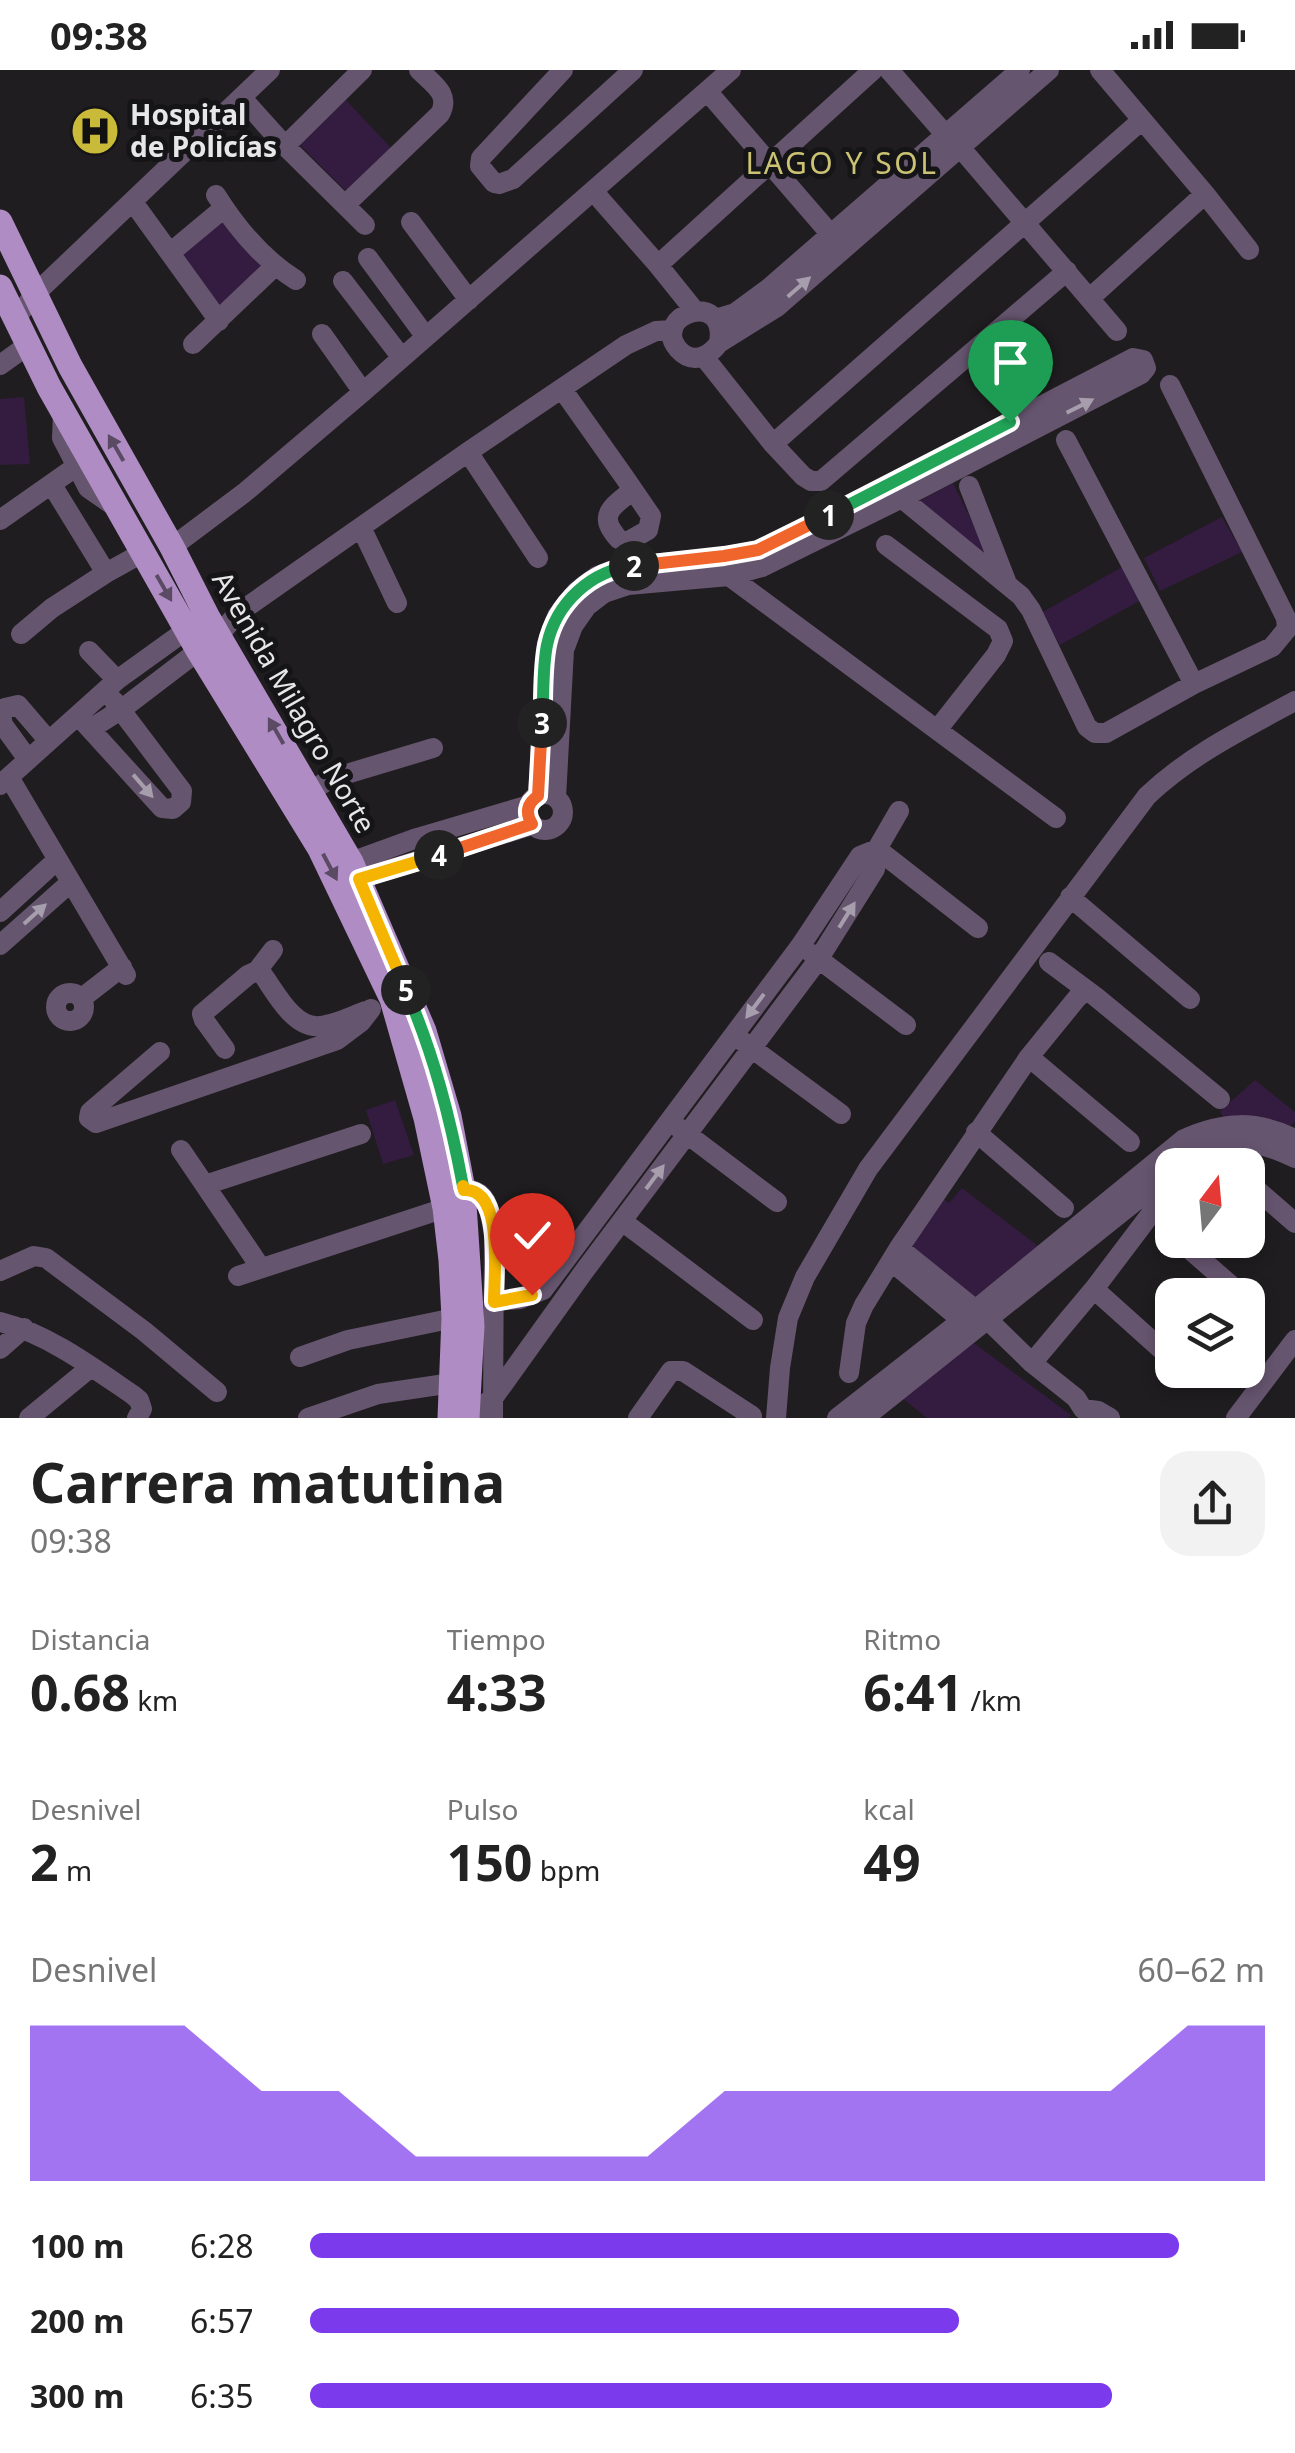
<!DOCTYPE html>
<html lang="es">
<meta charset="utf-8">
<style>
body{margin:0;font-family:"Noto Sans",sans-serif;background:#f2f2f2;color:#222;height:100vh;display:flex;flex-direction:column;font-size:38px;white-space:nowrap}
*{box-sizing:border-box;margin:0}
p{font-size:32px;color:#767676}
.icon{flex:none;width:55px;height:55px;fill:none;stroke:currentColor;stroke-width:2;stroke-linecap:round;stroke-linejoin:round}
.map{position:relative;height:1348px;overflow:hidden}
.drawer{display:flex;flex-direction:column;background:#fff;flex:1}
.drawer>*{flex:none}
.needle{width:65px;rotate:16deg}
.tools{position:absolute;left:1155px;top:1078px;display:grid;gap:20px}
.tools a{display:grid;place-items:center;width:110px;height:110px;border-radius:20px;background:#fff;box-shadow:0 5px 15px #0003;font-size:50px}
.pin{position:absolute;display:grid;place-items:center;width:85px;height:85px;color:#fff;margin:-102px -42px;border-radius:50% 50% 50% 0;rotate:-45deg;box-shadow:0 0 10px #0007}
.pin .icon{rotate:45deg}
.km{position:absolute;width:50px;height:50px;margin:-25px;border-radius:50%;background:#222;color:#fff;font-size:28px;line-height:50px;text-align:center}
.round{display:grid;place-items:center;flex:none;width:105px;height:105px;border-radius:30px;background:#f2f2f2}
.headline{display:flex;align-items:center;justify-content:space-between;height:170px;padding:0 30px}
h1{font-size:55px;font-weight:700;line-height:75px}
.stats{display:grid;grid-template-columns:repeat(3,1fr);gap:15px;height:170px;padding:10px 30px}
.stats div{display:grid;align-content:center}
.stats b{font-size:50px;font-weight:700}
.stats small{font-size:28px;font-weight:400}
.stats p{font-size:28px}
.chart{height:280px;padding:20px 30px}
.chart p{display:flex;justify-content:space-between}
.chart svg{width:100%;height:180px;margin-top:10px;fill:#7c3aed;opacity:.7}
ul{padding:0 30px;list-style:none;font-size:32px}
li{display:grid;grid-template-columns:160px 120px 1fr;align-items:center;height:75px}
li i{height:25px;border-radius:12px;background:#7c3aed}
.status{display:flex;justify-content:space-between;align-items:center;height:70px;padding:0 50px;background:#fff;direction:ltr}
.status svg{height:28px;fill:currentColor}
.map>svg:first-child{display:block}
</style>
<div class="status"><b>09:38</b><svg viewBox="0 0 49 12"><path d="M0 12V9h3v3zM5 12V6h3v6zM10 12V3h3v9zM15 12V0h3v12zM26 1h20v11H26zM47 4h2v5h-2z"/></svg></div>
<div class="map">
<svg width="1295" height="1348" viewBox="0 0 1295 1348">
<rect width="100%" height="100%" fill="#1f1d1f"/>
<path fill="#341b40" d="M346,30l45,48 -44,44 -47,-47z
M224,146l43,50 -50,45 -35,-55z
M24,327l6,67 -30,1v-66z
M953,413l39,79 -78,-58z
M1222,447l20,35 -82,39 -16,-33z
M1122,497l19,33 -81,45 -19,-32z
M1255,1010l40,32v10l-4,4 -45,-9 -21,4 -5,-10z
M395,1030l19,55 -31,9 -17,-54z
M962,1118l76,58 -65,53 -60,-50 1,-13 26,-40 9,7z
M974,1273l97,72 -3,3h-141l-25,-20z"/>
<g fill="none" stroke-linecap="round" stroke-linejoin="round">
<path stroke="#66556f" stroke-width="20" d="M563,0l-82,88 -1,8 14,17 5,1 14,-5 120,-109
M889,0l55,63 15,13 158,185
M1100,0l105,124 44,56
M707,21l133,154
M242,28l43,48 80,79
M285,76l77,-76
M594,122l64,73 37,46
M216,125c20,32 48,65 80,85
M133,132l86,119
M345,135l95,-91c11,-20 -7,-30 -21,-44
M411,152l58,78
M170,183l54,-45
M368,188l58,79
M658,195l215,-195
M343,211l59,77
M1090,228l115,-104
M15,249l20,-25 235,-224
M715,249l20,-6 34,-25 251,-218
M322,264l41,58
M719,273c9,-55 -69,-28 -41,6 14,16 31,8 41,-6l58,-36 272,-237
M193,274l82,-78
M704,287l69,87 30,32 8,5h10l246,-210
M0,295l28,-20
M562,319l63,89 26,38 -3,14 -21,12c-11,-4 -7,-1 -14,-10 -15,-20 6,-30 20,-42
M63,343l-1,25 26,50 26,18
M1066,370l128,244
M773,374l369,-324
M468,382l70,106
M969,416l37,95
M893,421l128,105 10,14 56,117 8,6h11l88,-49 78,-37 15,-18 -1,-11 -116,-233
M0,450l77,-54
M361,457l36,76
M886,475l112,84 5,12 -7,14 -59,75
M172,477l72,-54 119,-101 368,-322
M727,498l2,8 327,242
M106,503l38,-21
M21,564l31,-26 54,-35 -54,-88
M89,581l28,29
M82,650l80,88 11,1 8,-7 1,-11 -68,-90
M92,658l30,-19 97,-74 18,-21 231,-162 158,-107 30,-14 17,-1
M27,688l-24,-33 -2,-11 4,-6 13,-3 30,35
M9,707l117,198
M0,715l117,-105 82,-59
M311,721l19,-12 103,-31
M527 742a18 18 0 1 1 36 0a18 18 0 1 1-36 0Z
M538,726l9,-152 10,-28 19,-24 21,-16 24,-9 103,-10 34,-7 130,-64 245,-128 10,2 3,8 -5,6 -241,125 -138,68 -33,9 -101,9 -24,8 -17,13 -14,20 -9,24 -8,148
M877,779l101,79
M351,792l66,-24 112,-33
M359,809l173,-54
M1070,827l120,102
M0,842l57,-52
M0,875l71,-63
M812,884l94,71
M1049,892l47,35 124,102
M257,901l16,-21
M56 937a14 14 0 1 1 28 0a14 14 0 1 1-28 0Z
M82,928l40,-31
M742,971l99,73
M225,979l-21,-29 -2,-6 46,-39 9,-4 6,4c13,18 31,54 57,51 15,-1 32,-10 46,-15
M160,982l-70,60 -1,6 7,5 241,-83 24,-18 10,-13
M1029,987l101,85
M679,1058l98,74
M976,1062l88,76
M181,1080l80,118
M1181,1095c39,-31 70,-28 114,-7
M1220,1095h2
M1248,1112l47,41
M205,1115l156,-51
M463,1119c27,0 27,26 31,46l-1,183
M622,1151l131,99
M1179,1170l63,55
M899,1178l88,71 45,44 44,35 7,11 15,2 12,7
M891,1191l79,66
M0,1201l34,-15 12,2 98,73 73,61
M238,1206l207,-68
M1094,1219l78,70
M495,1231l25,-2 23,-9 258,-345 59,-89 17,-7
M0,1252c48,12 92,45 133,73l6,5 3,9 -5,9
M0,1279l24,-21
M300,1287l48,-17 106,-22
M1032,1293l62,-74 56,-74 22,-17
M1185,1300l5,5
M849,1303l7,-50 8,-18 35,-57 130,-191 48,-59 8,-7
M468,1346l26,-19 91,-127 233,-310 57,-91 2,-20 22,-38
M29,1348l62,-51
M308,1348l70,-24 74,-11
M638,1348l33,-47h12l69,45
M776,1348l4,-50 8,-50 17,-41 63,-108 279,-373c43,-41 96,-67 148,-95
M837,1348l138,-108 209,-171c40,-18 72,-19 111,0
M864,1348l308,-246
M1236,1348l59,-78"/>
<path stroke="#af8cc3" stroke-width="25" d="M0,152l70,144 102,181 35,69 144,246 73,169 25,85 14,73 9,137 -5,92
M0,217l49,100 149,263 122,199 72,150 34,119 19,90 6,52 3,58 -4,100"/>
</g>
<defs><path id="oneway-solid" d="M-6-.8H1V-3.2L6.5 0L1 3.2V.8H-6Z" transform="scale(2.5)"/></defs>
<g fill="#a69eac">
<use href="#oneway-solid" transform="translate(799 217) rotate(-41)"/>
<use href="#oneway-solid" transform="translate(1080 336) rotate(-27)"/>
<use href="#oneway-solid" transform="translate(143 716) rotate(49)"/>
<use href="#oneway-solid" transform="translate(35 844) rotate(-42)"/>
<use href="#oneway-solid" transform="translate(847 845) rotate(-58)"/>
<use href="#oneway-solid" transform="translate(755 936) rotate(127)"/>
<use href="#oneway-solid" transform="translate(655 1107) rotate(-53)"/>
</g>
<g fill="#5a4a64">
<use href="#oneway-solid" transform="translate(116 378) rotate(-120)"/>
<use href="#oneway-solid" transform="translate(164 518) rotate(60)"/>
<use href="#oneway-solid" transform="translate(276 661) rotate(-120)"/>
<use href="#oneway-solid" transform="translate(330 797) rotate(62)"/>
</g>
<g fill="none" stroke-linecap="round" stroke-linejoin="round">
<g stroke="#fff" stroke-width="20">
<path id="split-1" d="M829,445l181,-93"/>
</g>
<g stroke="#fff" stroke-width="20">
<path id="split-2" d="M634,496l90,-10 34,-6 71,-35"/>
</g>
<g stroke="#fff" stroke-width="20">
<path id="split-3" d="M542,653c2,-25 0,-53 5,-78 9,-42 44,-75 87,-79"/>
</g>
<g stroke="#fff" stroke-width="20">
<path id="split-4" d="M439,785l93,-31c-7,-11 -5,-21 6,-28l4,-73"/>
</g>
<g stroke="#fff" stroke-width="20">
<path id="split-5" d="M406,920l-47,-111 80,-24"/>
</g>
<g stroke="#fff" stroke-width="20">
<path id="split-6" d="M406,920c28,65 44,127 57,196"/>
</g>
<g stroke="#fff" stroke-width="20">
<path id="split-7" d="M463,1116l1,4c40,-2 30,83 30,112l38,-7"/>
</g>
<use href="#split-1" stroke="#22a559" stroke-width="12"/>
<use href="#split-2" stroke="#f0652b" stroke-width="12"/>
<use href="#split-3" stroke="#22a559" stroke-width="12"/>
<use href="#split-4" stroke="#f0652b" stroke-width="12"/>
<use href="#split-5" stroke="#f5b400" stroke-width="12"/>
<use href="#split-6" stroke="#22a559" stroke-width="12"/>
<use href="#split-7" stroke="#f5b400" stroke-width="12"/>
</g>
<defs>
<g id="hospital-disc" transform="scale(2.5)"><circle r="9.5" fill="#caba3a" stroke="#151416"/><path d="M-5-5h3v3.5h4V-5h3V5h-3V1.5h-4V5h-3Z" fill="#111"/></g>
</defs>
<g fill-rule="evenodd">
<use href="#hospital-disc" x="95" y="61"/>
</g>
<g text-anchor="middle" stroke-width="10" stroke-linejoin="round" paint-order="stroke">
<g font-size="28" font-weight="bold" fill="#e7e6e8" stroke="#151416" text-anchor="start">
<text x="130" y="55">Hospital<tspan x="130" dy="32">de Policías</tspan></text>
</g>
<g font-size="28" fill="#e7e6e8" stroke="#151416">
<text transform="translate(294 632) rotate(60)" y="10">Avenida Milagro Norte</text>
</g>
<g font-size="30" letter-spacing="2.5" fill="#cbc274" stroke="#151416">
<text x="842" y="104">LAGO Y SOL</text>
</g>
</g>
</svg>
<div class="tools">
<a><svg class="needle" viewBox="-14 -14 28 28"><path d="M0-13l5 13h-10z" fill="#e53935"/><path d="M0 13l5-13h-10z" fill="#767676"/></svg></a>
<a><svg class="icon" aria-label="layers" viewBox="0 0 24 24"><path d="M12 4l9 5-9 5-9-5zM3 14l9 5 9-5"/></svg></a>
</div>
<div class="pin" style="left:1010px;top:352px;background:#1e9e55"><svg class="icon" aria-label="arrive" viewBox="0 0 24 24"><path d="M6 21V4h12l-3 4 3 4H6"/></svg></div>
<div class="pin" style="left:532px;top:1225px;background:#d93025"><svg class="icon" aria-label="check" viewBox="0 0 24 24"><path d="M5 12l5 5 9-10"/></svg></div>
<b class="km" style="left:829px;top:445px">1</b>
<b class="km" style="left:634px;top:496px">2</b>
<b class="km" style="left:542px;top:653px">3</b>
<b class="km" style="left:439px;top:785px">4</b>
<b class="km" style="left:406px;top:920px">5</b>
</div>
<section class="drawer">
<div class="headline"><div><h1>Carrera matutina</h1><p>09:38</p></div><a class="round"><svg class="icon" aria-label="share" viewBox="0 0 24 24"><path d="M12 15V3M7 8l5-5 5 5M5 13v7h14v-7"/></svg></a></div>
<div class="stats">
<div><p>Distancia</p><b>0.68<small> km</small></b></div>
<div><p>Tiempo</p><b>4:33</b></div>
<div><p>Ritmo</p><b>6:41<small> /km</small></b></div>
</div>
<div class="stats">
<div><p>Desnivel</p><b>2<small> m</small></b></div>
<div><p>Pulso</p><b>150<small> bpm</small></b></div>
<div><p>kcal</p><b>49</b></div>
</div>
<div class="chart"><p><span>Desnivel</span>60–62 m</p>
<svg viewBox="0 0 160 44" preserveAspectRatio="none"><path d="M0 44V6L10 6L20 6L30 22L40 22L50 38L60 38L70 38L80 38L90 22L100 22L110 22L120 22L130 22L140 22L150 6L160 6V44z"/></svg>
</div>
<ul>
<li><b>100 m</b>6:28<i style="width:91%"></i></li>
<li><b>200 m</b>6:57<i style="width:68%"></i></li>
<li><b>300 m</b>6:35<i style="width:84%"></i></li>
</ul>
</section>
